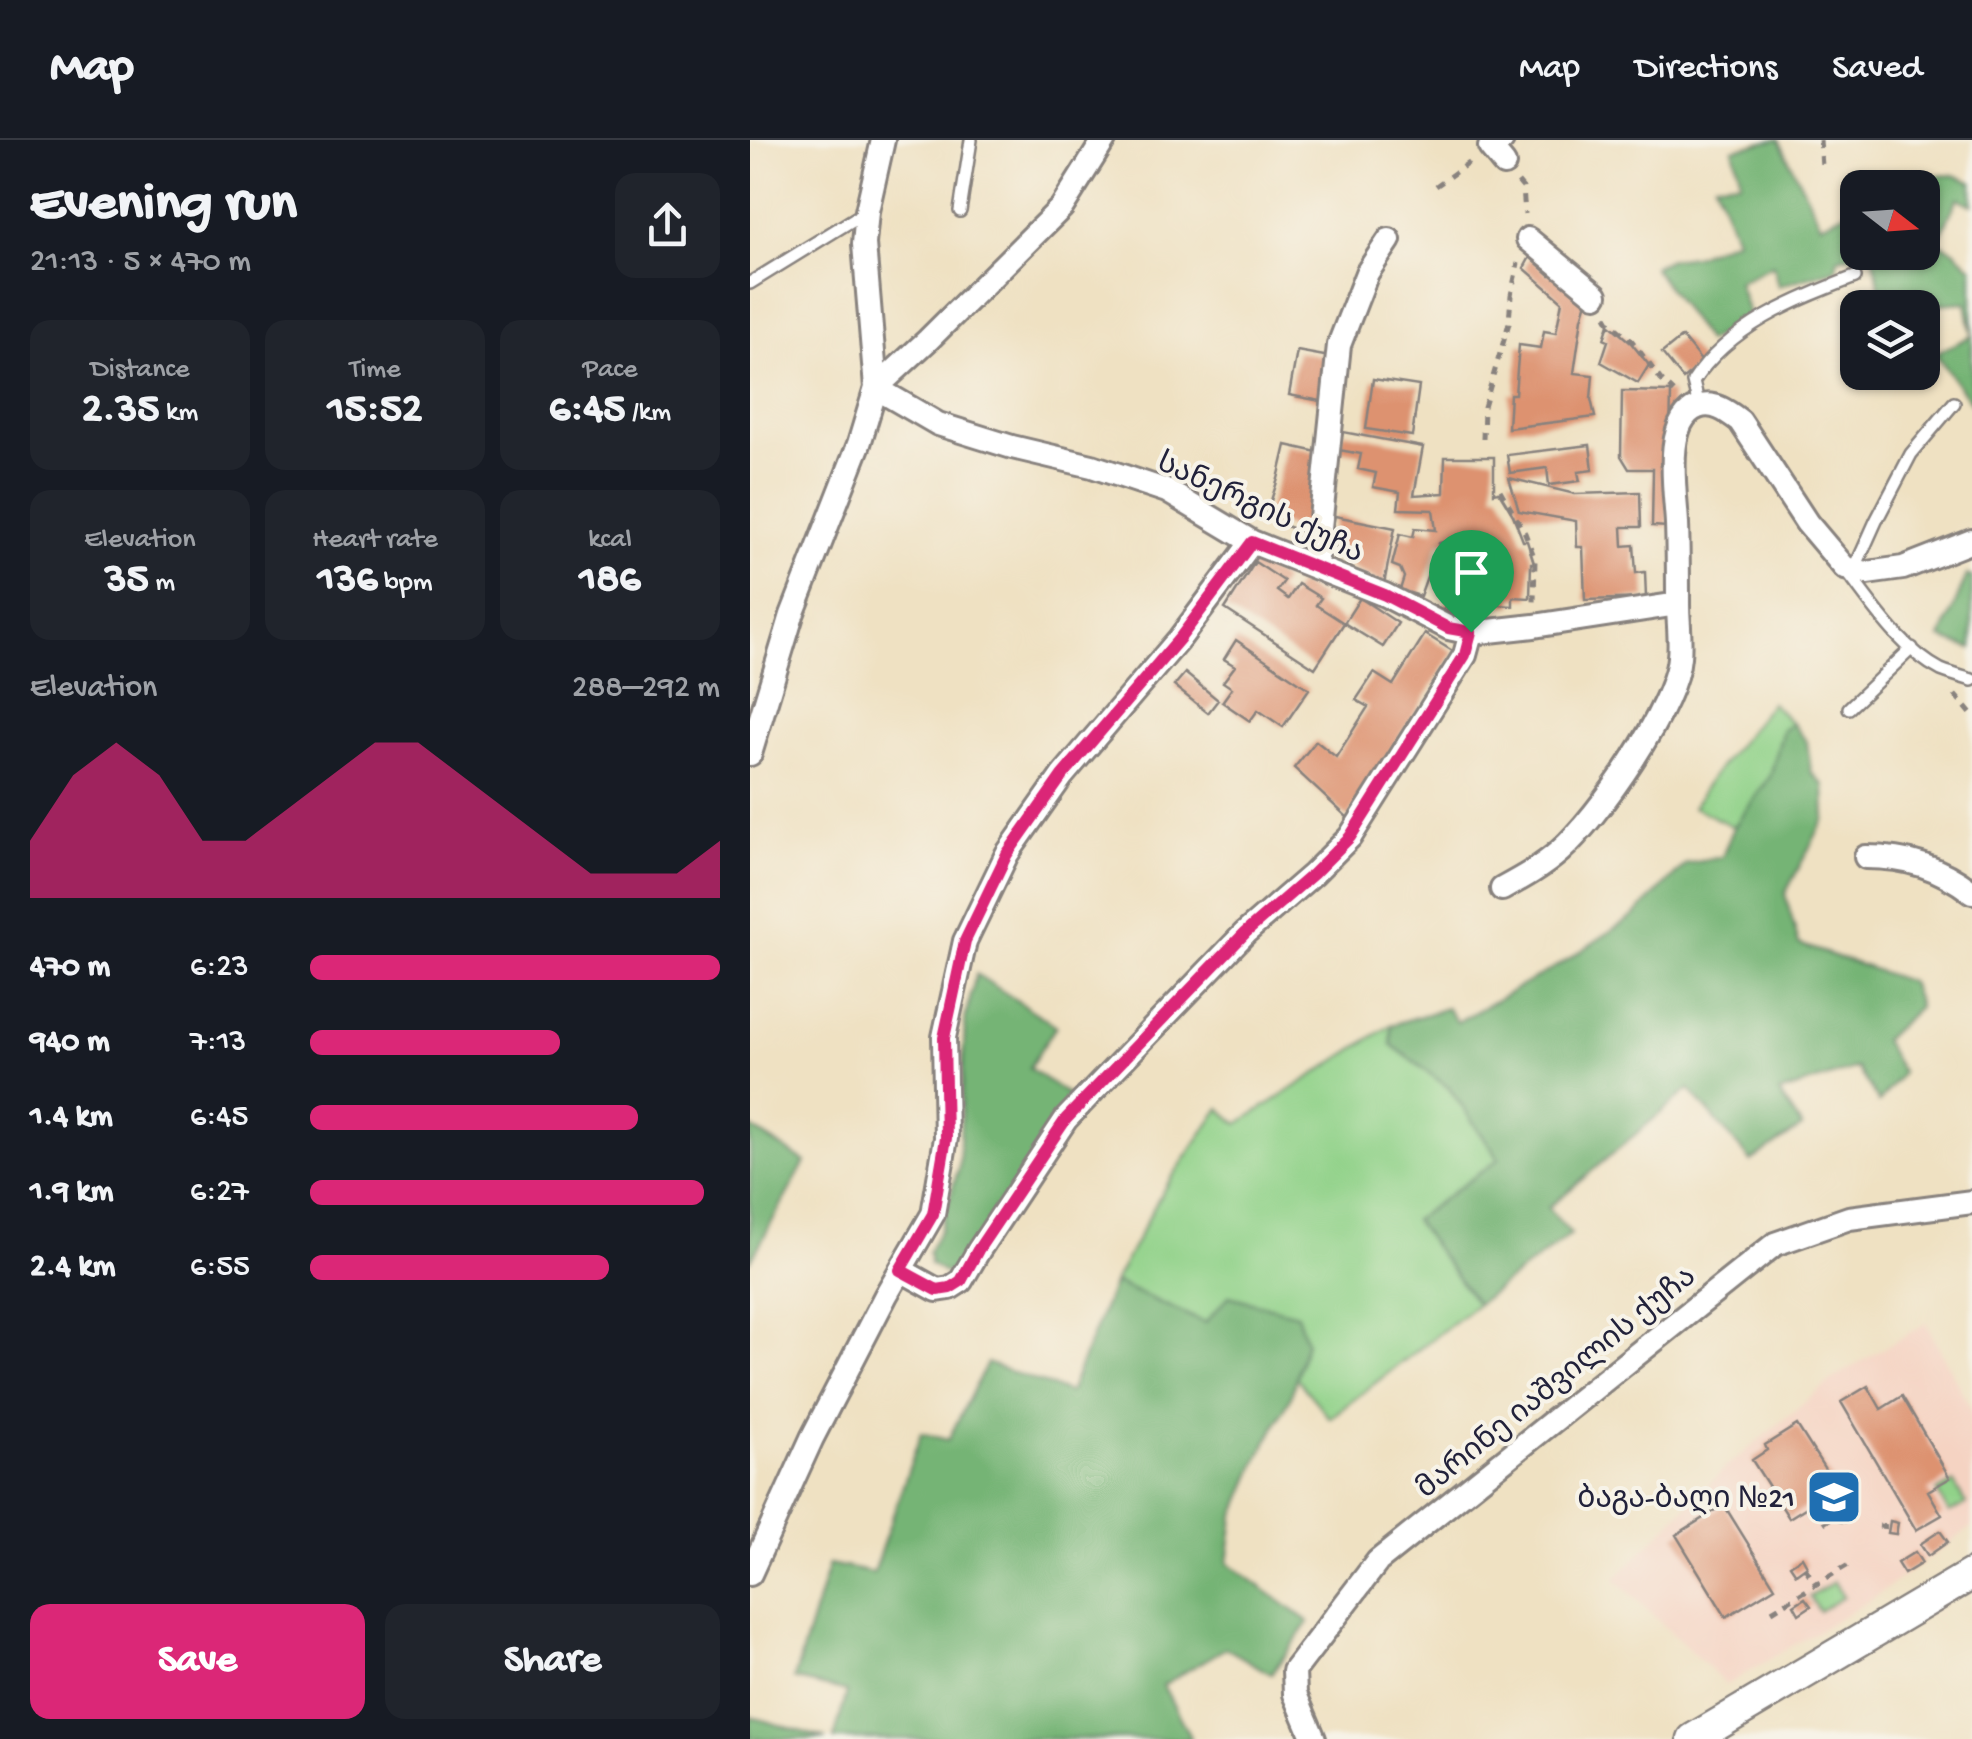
<!DOCTYPE html>
<meta charset="utf-8">
<style>
body{margin:0;font-family:"Gochi Hand","Noto Sans Georgian",sans-serif;background:#20242c;color:#f1f3f6;height:100vh;display:flex;flex-direction:column;font-size:38px;white-space:nowrap}
*{box-sizing:border-box;margin:0}
p{font-size:32px;color:#9ea1a6}
.icon{flex:none;width:55px;height:55px;fill:none;stroke:currentColor;stroke-width:2;stroke-linecap:round;stroke-linejoin:round}
.map{position:relative;flex:1;overflow:hidden}
.side{display:flex;flex-direction:column;background:#171b24;width:750px}
.side>*{flex:none}
.needle{width:65px;rotate:107deg}
.controls{position:absolute;left:1090px;top:30px;display:grid;gap:20px}
.controls a{display:grid;place-items:center;width:100px;height:100px;border-radius:20px;background:#171b24;box-shadow:0 2px 8px #0004;font-size:50px}
.pin{position:absolute;display:grid;place-items:center;width:85px;height:85px;color:#fff;margin:-102px -42px;border-radius:50% 50% 50% 0;rotate:-45deg;box-shadow:0 0 10px #0007}
.pin .icon{rotate:45deg}
.round{display:grid;place-items:center;flex:none;width:105px;height:105px;border-radius:20px;background:#20242c}
.headline{display:flex;align-items:center;justify-content:space-between;height:170px;padding:0 30px}
h1{font-size:55px;font-weight:700;line-height:75px}
.metrics{display:grid;grid-template-columns:repeat(3,1fr);gap:15px;height:170px;padding:10px 30px}
.metrics div{display:grid;align-content:center;border-radius:20px;background:#20242c;text-align:center}
.metrics b{font-size:42px;font-weight:700}
.metrics small{font-size:28px;font-weight:400}
.metrics p{font-size:28px}
.chart{height:280px;padding:20px 30px}
.chart p{display:flex;justify-content:space-between}
.chart svg{width:100%;height:180px;margin-top:10px;fill:#db2777;opacity:.7}
.cta{display:flex;gap:20px;margin-top:auto;padding:20px 30px}
.cta a{flex:1;height:115px;border-radius:20px;background:#db2777;color:#fff;font-size:40px;font-weight:700;line-height:115px;text-align:center}
.cta a+a{background:#20242c;color:#f1f3f6}
ul{padding:0 30px;list-style:none;font-size:32px}
li{display:grid;grid-template-columns:160px 120px 1fr;align-items:center;height:75px}
li i{height:25px;border-radius:12px;background:#db2777}
header{display:flex;align-items:center;gap:60px;box-sizing:border-box;height:140px;padding:0 50px;background:#171b24;border-bottom:2px solid #363941}
header strong{font-size:48px}
nav{display:flex;gap:55px;margin-inline-start:auto;font-size:35px}
main{display:flex;flex:1;min-height:0}
.map>svg:first-child{display:block}
</style>
<header>
<strong>Map</strong>
<nav><a>Map</a><a>Directions</a><a>Saved</a></nav>
</header>
<main>
<section class="side">
<div class="headline"><div><h1>Evening run</h1><p>21:13 · 5 × 470 m</p></div><a class="round"><svg class="icon" aria-label="share" viewBox="0 0 24 24"><path d="M12 15V3M7 8l5-5 5 5M5 13v7h14v-7"/></svg></a></div>
<div class="metrics">
<div><p>Distance</p><b>2.35<small> km</small></b></div>
<div><p>Time</p><b>15:52</b></div>
<div><p>Pace</p><b>6:45<small> /km</small></b></div>
</div>
<div class="metrics">
<div><p>Elevation</p><b>35<small> m</small></b></div>
<div><p>Heart rate</p><b>136<small> bpm</small></b></div>
<div><p>kcal</p><b>186</b></div>
</div>
<div class="chart"><p><span>Elevation</span>288–292 m</p>
<svg viewBox="0 0 160 44" preserveAspectRatio="none"><path d="M0 44V30L10 14L20 6L30 14L40 30L50 30L60 22L70 14L80 6L90 6L100 14L110 22L120 30L130 38L140 38L150 38L160 30V44z"/></svg>
</div>
<ul>
<li><b>470 m</b>6:23<i style="width:100%"></i></li>
<li><b>940 m</b>7:13<i style="width:61%"></i></li>
<li><b>1.4 km</b>6:45<i style="width:80%"></i></li>
<li><b>1.9 km</b>6:27<i style="width:96%"></i></li>
<li><b>2.4 km</b>6:55<i style="width:73%"></i></li>
</ul>
<div class="cta"><a>Save</a><a>Share</a></div>
</section>
<div class="map">
<svg width="1222" height="1599" viewBox="0 0 1222 1599">
<rect width="100%" height="100%" fill="#f7f3e8"/>
<filter id="ink" filterUnits="userSpaceOnUse"><feTurbulence type="fractalNoise" baseFrequency=".01" numOctaves="2"/><feDisplacementMap in="SourceGraphic" scale="20" xChannelSelector="R" yChannelSelector="G"/><feConvolveMatrix kernelMatrix="1 2 1 2 8 2 1 2 1" color-interpolation-filters="sRGB"/></filter>
<filter id="wash" filterUnits="userSpaceOnUse"><feTurbulence type="fractalNoise" baseFrequency=".0048" numOctaves="4" result="noise"/><feDisplacementMap in="SourceGraphic" scale="40" xChannelSelector="R" yChannelSelector="G"/><feGaussianBlur stdDeviation="2.25" result="paint"/><feColorMatrix in="noise" values="0 0 0 0 0 0 0 0 0 0 0 0 0 0 0 0 0 1.4 0 .05"/><feComposite in="paint" operator="in"/></filter>
<g filter="url(#wash)">
<rect width="100%" height="100%" fill="#efe1c2"/>
<path fill="#f5d3c2" d="M1176,1183l46,88v116l-100,72 -146,86 -111,-106 111,-112 110,-90z"/>
<path fill="#91d289" stroke="#5a7a62" stroke-width="2.5" d="M1021,563l22,21 -10,6 -13,47 -36,50 -41,-20 17,-28z
M641,885l1,20 57,43 50,71 -85,61 63,84 -147,114 -34,-40 10,-37 -101,-18 -91,-41 50,-93 56,-81 18,16z
M1204,1343l12,21 -17,9 -12,-21z
M1084,1442l9,15 -24,14 -9,-14z"/>
<path fill="#74b475" stroke="#4b6b58" stroke-width="2.5" d="M1024,0h5l42,84 36,-17 1,45 3,1 -23,5 -2,11 -58,17 -5,-21 -35,17 11,34 -42,26 -54,-75 17,-8 24,-3 42,-17 -21,-56 26,-2 -8,-32z
M1204,35l18,7v23l-14,-7 -21,44 17,8 18,17v135l-1,1 -36,-50 37,-17 -6,-34 -42,3 -7,-16 -35,13 -9,-49 49,-1v-64l-20,-1 22,-11z
M1217,435l5,2v72l-31,-11z
M1043,584l14,18 4,30 13,13 1,33 -40,76 14,50 111,38 9,25 -36,33 19,33 -23,29 -22,-34 -78,25 23,34 -51,34 -62,-72 -141,119 23,26 -94,70 -63,-84 85,-61 -50,-71 -57,-43 -1,-20 56,-17 10,14 107,-60 70,-46 52,-52 36,-7 12,-30 36,-50 13,-47z
M226,834l80,52 -27,42 45,31 -116,170 -14,4 -14,-9 -2,-12 12,-22 19,-64 6,-146z
M0,987l55,35 -55,100z
M364,1142l91,41 24,-27 68,18 9,27 -15,55 -31,59 -26,62 -6,46 81,59 -38,52 -45,-26 -63,37 28,54h-357l13,-47 -53,-13 35,-115 44,9 48,-140 27,7 39,-77 82,30z
M0,1576l2,1 75,22h-77z"/>
<g id="blocks">
<path fill="#dd926f" d="M780,117l20,18 7,-10 33,27 -8,26 -8,55 19,2 -2,24 4,18 -87,11 2,-34h5l4,-49 22,3 3,-17 12,2 6,-32 -38,-33z
M859,184l22,19 18,22 -11,18 -37,-21 7,-21 -4,-2z
M932,197l21,26 -20,16 -21,-26z
M547,211l33,6 -9,44 -32,-6z
M623,239l46,7 -7,50 -46,-7z
M872,251l49,1 -3,135 -16,-1 1,-57h-24l-8,-13z
M593,292l80,15 -9,48 30,-2 1,-36h49v36l5,-1 14,23 10,26h4l7,22h-3l-1,35 -17,-1v9l-32,-2 -7,17 -30,-12 15,-36 9,-13v-21l-21,6 -1,-4 -7,2 -19,53 -20,-6 4,-13 -4,-9 -8,-3 8,-31 13,3 2,-9 21,2 -3,-20 -35,-1 2,-17 -27,-5 3,-14 -18,-4 3,-15 -22,-4z
M536,305l40,9 -17,80 -44,-15 13,-40z
M840,305l3,25 -15,2 2,9 -31,4 -2,-17 -37,5 -3,-18z
M759,338l66,16 65,-2 1,35h-19l1,19 11,-1 2,28 9,-1 1,26 -61,2 -2,-53h-6l-1,-26 -57,-10z
M585,376l60,12 -11,56 -33,-16 3,-17 -25,-5z
M505,422l29,19 -7,10 11,8 10,-15 23,14 -5,7 28,18 -29,45 -90,-59z
M610,458l38,25 -15,24 -39,-24z
M675,494l29,18 -106,166 -54,-50 22,-27 20,16 32,-50 -12,-7 18,-27 19,12z
M486,500l73,49 -26,38 -25,-17 -8,11 -28,-19 10,-14 -9,-6 12,-16 -11,-7z
M435,533l33,27 -10,13 -34,-27z
M1118,1246l13,23 21,-13 48,82 -22,13 14,24 -26,15 -75,-128z
M1047,1285l40,63 -48,30 -37,-58 15,-10 -2,-5z
M974,1365l51,82 -49,30 -50,-82z
M1140,1381l8,2 -2,11 -8,-1z
M1190,1391l8,11 -20,14 -8,-12z
M1165,1412l7,11 -18,11 -7,-11z
M1052,1417l5,9 -11,8 -6,-9z
M1055,1458l6,8 -12,8 -5,-9z"/>
</g>
</g>
<g filter="url(#ink)">
<use href="#blocks" fill-opacity="0" stroke="#88827e" stroke-width="2.5"/>
<g fill="none" stroke-linecap="round" stroke-linejoin="round">
<g stroke="#88827e" stroke-width="16">
<path id="lane" d="M210,71l11,-71
M0,143l117,-72
M949,266l-6,-24c36,-56 102,-82 162,-105
M1104,430l22,-49 35,-67 43,-51
M1097,432c27,35 54,77 94,98 10,4 21,7 31,10
M1099,568l63,-60"/>
</g>
<g stroke="#88827e" stroke-width="28">
<path id="street" d="M752,0l-12,7 14,17
M778,99l68,56
M126,248l62,36 74,23 80,19 75,25 85,51 133,53 64,33 22,5 63,-7 144,-22c0,-27 0,-53 -1,-80 -1,-29 -15,-104 21,-117 16,-6 30,5 42,14l67,102 38,45 22,5 36,-5 69,-27
M126,248l52,-48 134,-133 42,-67
M566,426l23,-221 28,-72 22,-33
M0,614l42,-139 67,-171 17,-56 -12,-144 3,-33 16,-71
M1116,717c41,0 73,10 106,35
M752,749c20,-11 40,-22 58,-38 38,-34 115,-143 119,-194 2,-17 -1,-36 -1,-53
M151,1130l36,20 13,-2 11,-7 18,-31 87,-131 179,-186 68,-59 37,-37 115,-182 6,-22
M0,1434l62,-136 74,-143 47,-81 13,-76 -2,-101 21,-96 42,-87 55,-78 118,-138 72,-96
M564,1599l-19,-45 -1,-23 84,-110 397,-317 74,-26 123,-16"/>
</g>
<g stroke="#88827e" stroke-width="35">
<path id="secondary" d="M943,1599l279,-165"/>
</g>
<path stroke="#88827e" stroke-width="5" stroke-dasharray="8 8" stroke-linecap="butt" d="M1070,0l2,26
M768,42l5,6 2,26
M686,46l35,-25
M856,176l4,7 22,18 29,39 13,12
M733,299l1,-32 25,-84 2,-28 7,-32
M750,350l25,43 10,26 -1,44
M1205,555l17,20
M1074,1383l6,-4 22,3
M1129,1386l10,1
M1055,1428l11,16
M1022,1471l78,-47"/>
<use href="#lane" stroke="#fff" stroke-width="11"/>
<use href="#street" stroke="#fff" stroke-width="22"/>
<use href="#secondary" stroke="#fff" stroke-width="30"/>
</g>
</g>
<g fill="none" stroke-linecap="round" stroke-linejoin="round" filter="url(#ink)">
<g stroke="#fff" stroke-width="20">
<path id="route" d="M502,402l133,53 63,33 23,4 -6,23 -115,182 -37,37 -68,59 -179,186 -88,131 -17,31 -11,7 -13,2 -37,-20 33,-56 13,-76 -2,-100 21,-97 42,-87 55,-78 118,-138z"/>
</g>
<use href="#route" stroke="#db2777" stroke-width="12"/>
</g>
<defs>
<g id="school-square" transform="scale(2.875)"><rect x="-9" y="-9" width="18" height="18" rx="4" fill="#1f6fb2" stroke="#f7f3e8"/><path d="M0-5L7-2L0 1L-7-2ZM-4 1L0 2.5L4 1V4Q0 6-4 4Z" fill="#fff"/></g>
</defs>
<g fill-rule="evenodd">
<use href="#school-square" x="1084" y="1357"/>
</g>
<g text-anchor="middle" stroke-width="8" stroke-linejoin="round" paint-order="stroke">
<g font-size="30" fill="#22223b" stroke="#f7f3e8">
<text transform="translate(511 366) rotate(25)" y="10">სანერგის ქუჩა</text>
<text transform="translate(805 1241) rotate(-39)" y="10">მარინე იაშვილის ქუჩა</text>
</g>
<g font-size="30" fill="#22223b" stroke="#f7f3e8" text-anchor="end">
<text x="1045" y="1367">ბაგა-ბაღი №21</text>
</g>
</g>
</svg>
<div class="controls">
<a><svg class="needle" viewBox="-14 -14 28 28"><path d="M0-13l5 13h-10z" fill="#e53935"/><path d="M0 13l5-13h-10z" fill="#9ea1a6"/></svg></a>
<a><svg class="icon" aria-label="layers" viewBox="0 0 24 24"><path d="M12 4l9 5-9 5-9-5zM3 14l9 5 9-5"/></svg></a>
</div>
<div class="pin" style="left:721px;top:492px;background:#1e9e55"><svg class="icon" aria-label="arrive" viewBox="0 0 24 24"><path d="M6 21V4h12l-3 4 3 4H6"/></svg></div>
</div>
</main>
